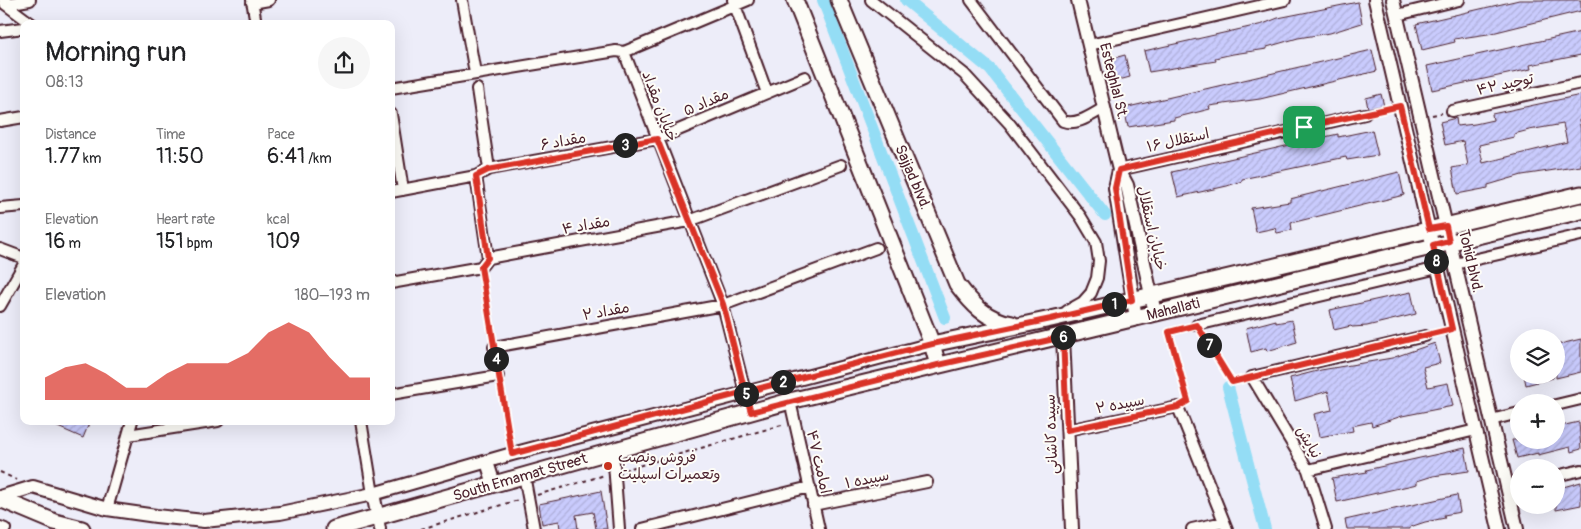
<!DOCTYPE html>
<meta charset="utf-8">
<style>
body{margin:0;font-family:Pangolin,"Playpen Sans Arabic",sans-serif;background:#f6f6f6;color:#202124;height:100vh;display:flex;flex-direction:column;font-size:19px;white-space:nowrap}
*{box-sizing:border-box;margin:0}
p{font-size:16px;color:#757577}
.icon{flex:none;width:28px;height:28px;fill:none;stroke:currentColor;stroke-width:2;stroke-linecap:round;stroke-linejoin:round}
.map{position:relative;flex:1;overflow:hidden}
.details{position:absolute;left:20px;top:20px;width:375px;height:405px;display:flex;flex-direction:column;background:#fff;border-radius:10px;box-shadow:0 5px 20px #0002}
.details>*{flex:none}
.controls{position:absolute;left:1510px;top:329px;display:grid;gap:10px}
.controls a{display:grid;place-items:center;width:55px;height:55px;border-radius:50%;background:#fff;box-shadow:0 5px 20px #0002;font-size:25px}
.pin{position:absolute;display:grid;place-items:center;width:42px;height:42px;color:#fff;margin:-21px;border-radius:10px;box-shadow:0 2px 8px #0006}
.km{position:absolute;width:25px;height:25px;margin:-12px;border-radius:50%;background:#222;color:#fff;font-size:14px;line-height:25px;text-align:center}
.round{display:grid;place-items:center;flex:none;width:52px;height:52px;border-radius:26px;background:#f6f6f6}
.overview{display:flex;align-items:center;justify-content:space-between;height:85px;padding:0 25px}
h1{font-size:28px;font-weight:600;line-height:38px}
.metrics{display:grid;grid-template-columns:repeat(3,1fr);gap:8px;height:85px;padding:5px 25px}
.metrics div{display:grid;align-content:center}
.metrics b{font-size:21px;font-weight:600}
.metrics small{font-size:14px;font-weight:400}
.metrics p{font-size:14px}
.chart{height:140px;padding:10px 25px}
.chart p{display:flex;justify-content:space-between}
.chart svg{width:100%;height:90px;margin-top:5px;fill:#d93025;opacity:.7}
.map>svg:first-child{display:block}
</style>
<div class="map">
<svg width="1581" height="529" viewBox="0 0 1581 529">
<defs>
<pattern id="building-hatch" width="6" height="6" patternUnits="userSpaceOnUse" patternTransform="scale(1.25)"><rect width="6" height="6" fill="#c9cbfd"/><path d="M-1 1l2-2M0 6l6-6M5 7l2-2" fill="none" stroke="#aeaed9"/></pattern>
</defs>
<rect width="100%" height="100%" fill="#ededf9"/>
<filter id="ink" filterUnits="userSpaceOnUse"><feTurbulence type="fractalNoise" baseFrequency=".02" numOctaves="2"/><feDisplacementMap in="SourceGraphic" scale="10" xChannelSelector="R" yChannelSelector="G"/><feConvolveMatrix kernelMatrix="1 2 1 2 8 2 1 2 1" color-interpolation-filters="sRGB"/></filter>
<g filter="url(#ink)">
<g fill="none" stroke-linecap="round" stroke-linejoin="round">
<path stroke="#94ddf5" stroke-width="12" d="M823,0l122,318
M906,0l84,69 115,146
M1228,387l37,142"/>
</g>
<path fill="url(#building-hatch)" stroke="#4a1f2b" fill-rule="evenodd" d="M1519,0h62v11l-93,23 -34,5 1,3 -33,8 -6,-26z
M1358,2l4,21 -32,10 -32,5 -31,9v2l-34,5 -18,4 1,3 -67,11 -5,-21 119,-27 15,-6z
M1581,32v23l-51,10 1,4 -99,21 -5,-24z
M1372,50l5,21 -117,28 -51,7 1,3 -36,9v2l-46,7 -4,-19z
M1125,55l5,22 -15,4 -5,-22z
M1381,94l3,12 -16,2 -2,-10z
M1581,95v25h-2l2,12v34l-59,9 -34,10v3l-31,6 -5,-26 16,-3 -5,-24 -18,4 -5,-23 16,-4 1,8 18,-2 18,-4 -1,-6zM1563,124l4,18 -84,21 -4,-18 35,-8v-3l15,-4z
M1372,130l6,25 -31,5 -1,-3 -104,22v2l-15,5 -49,11 -6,-25 166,-38v3z
M1399,172l5,23 -113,28 1,7 -15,3 -2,-5 -19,4 -5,-24 39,-6v-3z
M1411,292l5,22 -49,12 -15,1 -1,-1 -17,4 -4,-20z
M1276,320v3l16,-3 5,22 -30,9 -1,-3 -15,4 -5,-24z
M1581,339v33l-25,6v-33z
M1435,343l5,20 -17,4 5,20 20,-4 5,23 -51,10 -30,10 -1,-4 -19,4 1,5 -34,6 -5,-23 18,-4 -4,-19 -33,10 -5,-23 31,-8 71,-12z
M1524,375h29v3l-27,7z
M44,421h46l-7,17z
M1579,422l2,27 -10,3 -1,-5 -32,8v-2l-21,5 -5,-18h44v-13z
M1465,448l4,23 -36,5 -16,5v3l-80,18 -5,-24 35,-6 -1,-2z
M1581,482v23l-25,5v-21z
M601,491l6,38h-11l-3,-17 -17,3 2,14h-18l-1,-8 -17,3 -3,-20z
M1457,495l3,17 -16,3 1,3 -20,4 -15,5v2h-63l-2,-9z"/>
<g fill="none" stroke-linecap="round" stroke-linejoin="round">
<g stroke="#4a1f2b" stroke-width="14">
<path id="minor" d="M4,0l1,4 27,20
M252,0l4,24
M462,0l13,73
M733,0l34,93
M871,0l93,74 45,49 72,94 15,25 3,19 -2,17 -6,15 -8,9 -16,9
M971,0l92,121c14,5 28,-6 41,-13
M252,3l17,-3
M5,4l25,-4
M1397,15l62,-15
M0,31l24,-3
M1089,45l196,-45
M624,52l124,-52
M391,88l225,-37 8,1 99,253 22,87
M477,89l12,80
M1452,111l129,-28
M391,114l12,76
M0,121l24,-4
M1119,170l246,-56
M391,192l85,-16 13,-7 168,-30 148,-62
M0,208l24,-2
M0,249l24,9
M488,258l201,-37 152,-56
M1455,264l126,-29
M391,283l90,-16 7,-9 -12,-82
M0,306l24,-42
M1197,325l241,-57
M494,347l229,-42 153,-57
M391,394l107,-18
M790,401l29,128
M1556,405l25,-6
M1491,420l28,-7
M361,421l12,73
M1067,430l111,-23 49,122
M128,435l90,-14
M613,451l6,78
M1308,470l168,-40
M524,475l10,54
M1556,476l25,-6
M813,505l114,-23
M107,509l25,-88
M378,518l2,11
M0,527l5,2
M642,529l168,-42
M1192,529l32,-7
M1326,529l-18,-59 -56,-93 173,-41"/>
</g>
<g stroke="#4a1f2b" stroke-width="16">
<path id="tertiary" d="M1078,0l41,170 8,15 28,128
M1375,0l124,529
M1393,0l124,529
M1119,170l-4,18 21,130
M1063,337l9,192
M487,462l7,22
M373,494l5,24
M0,497l33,-10 74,22 49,7 48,5 76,-8 93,-19 139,-40 420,-110"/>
</g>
<g stroke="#4a1f2b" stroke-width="19">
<path id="secondary" d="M795,0l137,344
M839,0l118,284c15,20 29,36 55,40
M938,365l-6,-21 119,-25 530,-125
M0,499l55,23 27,7
M334,529l456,-128 791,-190"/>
</g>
<path stroke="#4a1f2b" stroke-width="2" stroke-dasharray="4 4" stroke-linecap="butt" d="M1376,112l12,-4
M1432,115l10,-2
M483,277l9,59
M1203,333l29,49 11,-3
M500,385l10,57
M1186,402l2,-1 -19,-69 19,-5
M624,470l161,-46
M0,472l17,8
M537,495l68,-20
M421,529l97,-29"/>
<use href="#minor" stroke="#fdfcf7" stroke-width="10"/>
<use href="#tertiary" stroke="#fdfcf7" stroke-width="12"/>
<use href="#secondary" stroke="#fdfcf7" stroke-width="15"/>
</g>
</g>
<g fill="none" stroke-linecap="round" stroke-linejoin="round" filter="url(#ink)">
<g stroke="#fff" stroke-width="10">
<path id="route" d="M1304,127l-185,43 -4,18 17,112 -81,19 -119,25 -187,48 -22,-88 -66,-165 -169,31 -12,6 12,82 -7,9 31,187 233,-62 6,20 187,-47 125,-28 4,93 111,-23 10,-6 -19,-69 28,-7 35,57 220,-53 -19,-84 16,-4 -3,-15 -17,3 -29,-123 -96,21"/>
</g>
<use href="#route" stroke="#d93025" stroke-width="6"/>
</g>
<circle fill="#c8321e" stroke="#fdfcf7" stroke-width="2" cx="608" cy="466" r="5"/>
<g text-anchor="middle" stroke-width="4" stroke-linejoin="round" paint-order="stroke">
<g font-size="15" fill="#4a1f2b" stroke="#fdfcf7">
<text transform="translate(1114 81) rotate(76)" y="5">Esteghlal St.</text>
<text transform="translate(1505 84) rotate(-12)" y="5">توحید ۴۲</text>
<text transform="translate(706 102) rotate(-23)" y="5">مقداد ۵</text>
<text transform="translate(660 106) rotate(69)" y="5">خیابان مقداد</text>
<text transform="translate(1178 140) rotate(-13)" y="5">استقلال ۱۶</text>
<text transform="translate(563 141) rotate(-10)" y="5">مقداد ۶</text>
<text transform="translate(913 177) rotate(67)" y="5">Sajjad blvd.</text>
<text transform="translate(586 225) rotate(-10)" y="5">مقداد ۴</text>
<text transform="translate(1152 228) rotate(77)" y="5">خیابان استقلال</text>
<text transform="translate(1471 261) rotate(77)" y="5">Tohid blvd.</text>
<text transform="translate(1173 309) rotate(-14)" y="5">Mahallati</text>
<text transform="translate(606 311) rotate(-10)" y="5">مقداد ۲</text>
<text transform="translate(1120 404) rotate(-11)" y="5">سپیده ۲</text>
<text transform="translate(1051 434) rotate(-92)" y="5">سپیده کاشانی</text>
<text transform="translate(1309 442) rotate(59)" y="5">نیایش</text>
<text transform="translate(819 462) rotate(77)" y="5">امامت ۴۷</text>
<text transform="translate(520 477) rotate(-16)" y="5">South Emamat Street</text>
<text transform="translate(867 479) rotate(-11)" y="5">سپیده ۱</text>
</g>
<g font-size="15" fill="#4a1f2b" stroke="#fdfcf7" text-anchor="start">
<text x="618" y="462">فروش ونصب<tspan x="618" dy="17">وتعمیرات اسپلیت</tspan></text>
</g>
</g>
</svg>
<div class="controls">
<a><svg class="icon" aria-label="layers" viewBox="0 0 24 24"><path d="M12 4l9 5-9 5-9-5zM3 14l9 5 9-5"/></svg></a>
<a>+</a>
<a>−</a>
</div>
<div class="pin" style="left:1304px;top:127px;background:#1e9e55"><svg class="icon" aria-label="arrive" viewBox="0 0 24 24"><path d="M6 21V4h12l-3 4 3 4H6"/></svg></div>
<b class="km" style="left:1114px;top:304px">1</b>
<b class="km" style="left:783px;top:382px">2</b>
<b class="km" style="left:625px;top:145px">3</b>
<b class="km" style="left:496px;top:359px">4</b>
<b class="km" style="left:746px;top:394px">5</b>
<b class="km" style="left:1063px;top:337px">6</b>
<b class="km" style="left:1209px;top:345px">7</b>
<b class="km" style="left:1436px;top:261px">8</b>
<section class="details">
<div class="overview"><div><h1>Morning run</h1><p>08:13</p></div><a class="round"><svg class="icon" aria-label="share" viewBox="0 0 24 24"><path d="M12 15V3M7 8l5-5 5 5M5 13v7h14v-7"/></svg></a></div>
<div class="metrics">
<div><p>Distance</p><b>1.77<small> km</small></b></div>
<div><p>Time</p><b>11:50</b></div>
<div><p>Pace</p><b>6:41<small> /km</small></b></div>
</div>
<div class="metrics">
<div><p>Elevation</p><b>16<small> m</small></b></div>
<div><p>Heart rate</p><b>151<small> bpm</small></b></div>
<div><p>kcal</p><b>109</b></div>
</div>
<div class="chart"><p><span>Elevation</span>180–193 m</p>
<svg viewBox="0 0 160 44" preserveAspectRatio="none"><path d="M0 44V33L10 28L20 26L30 31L40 38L50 38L60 31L70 26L80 26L90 26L100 21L110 11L120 6L130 11L140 23L150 33L160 33V44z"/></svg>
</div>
</section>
</div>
